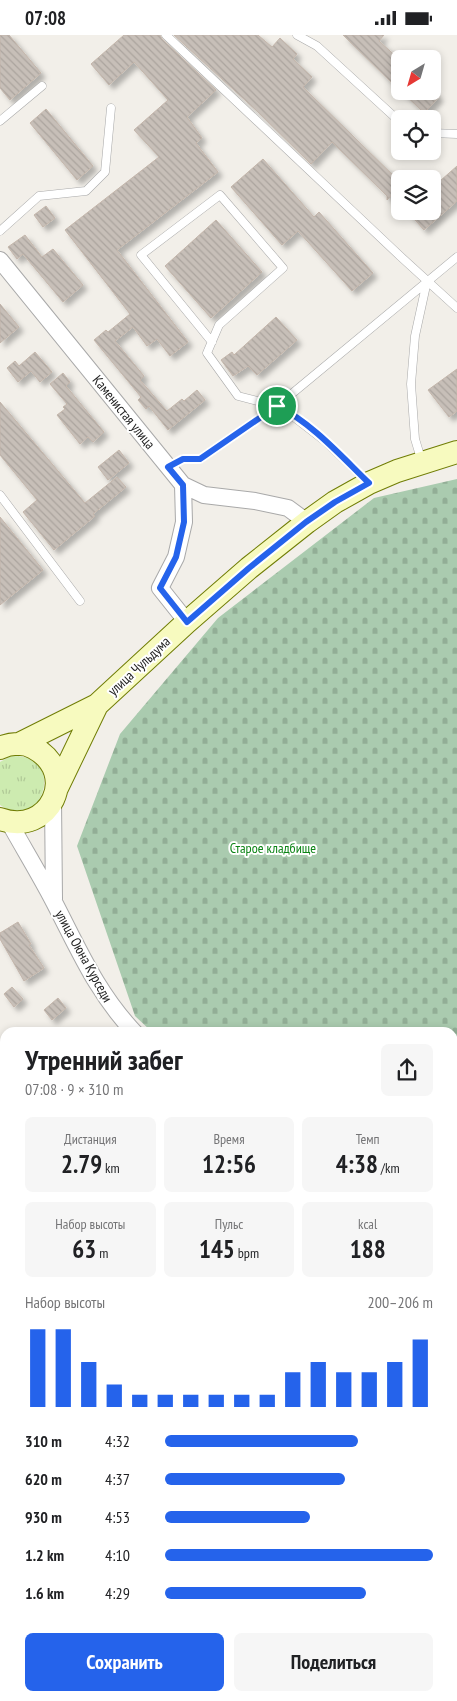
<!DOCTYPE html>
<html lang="ru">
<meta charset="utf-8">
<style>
body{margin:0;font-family:"PT Sans Narrow",sans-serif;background:#f6f6f6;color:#202124;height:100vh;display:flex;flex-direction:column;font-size:19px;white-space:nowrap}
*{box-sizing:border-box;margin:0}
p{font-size:16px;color:#757577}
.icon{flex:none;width:28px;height:28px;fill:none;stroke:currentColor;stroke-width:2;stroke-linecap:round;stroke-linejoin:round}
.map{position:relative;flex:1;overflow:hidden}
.sheet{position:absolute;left:0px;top:992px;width:458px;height:674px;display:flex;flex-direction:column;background:#fff;border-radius:15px 15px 0 0;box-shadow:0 2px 8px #0003}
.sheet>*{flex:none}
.needle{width:32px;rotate:217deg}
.buttons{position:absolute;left:391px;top:15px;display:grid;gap:10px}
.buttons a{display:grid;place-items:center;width:50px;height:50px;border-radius:8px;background:#fff;box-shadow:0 2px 8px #0003;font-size:25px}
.pin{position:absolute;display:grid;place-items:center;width:42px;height:42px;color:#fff;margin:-21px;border:2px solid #fff;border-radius:50%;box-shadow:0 1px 5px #0007}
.round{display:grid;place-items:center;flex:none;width:52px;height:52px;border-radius:8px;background:#f6f6f6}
.head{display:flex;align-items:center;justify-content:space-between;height:85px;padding:0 25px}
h1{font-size:28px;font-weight:600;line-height:38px}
.metrics{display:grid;grid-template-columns:repeat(3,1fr);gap:8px;height:85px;padding:5px 25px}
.metrics div{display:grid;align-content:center;border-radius:8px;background:#f6f6f6;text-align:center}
.metrics b{font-size:25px;font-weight:600}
.metrics small{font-size:14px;font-weight:400}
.metrics p{font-size:14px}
.chart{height:140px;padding:10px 25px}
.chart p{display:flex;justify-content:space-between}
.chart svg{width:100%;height:90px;margin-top:5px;stroke:#2563eb;stroke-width:6}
.primary-button{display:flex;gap:10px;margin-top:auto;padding:10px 25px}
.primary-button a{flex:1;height:58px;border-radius:8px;background:#2563eb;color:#fff;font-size:20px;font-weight:600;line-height:58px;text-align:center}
.primary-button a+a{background:#f6f6f6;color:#202124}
ul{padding:0 25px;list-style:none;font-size:16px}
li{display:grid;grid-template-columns:80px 60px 1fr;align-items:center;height:38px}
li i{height:12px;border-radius:6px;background:#2563eb}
.status{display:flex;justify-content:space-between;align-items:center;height:35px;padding:0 25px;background:#fff;direction:ltr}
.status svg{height:14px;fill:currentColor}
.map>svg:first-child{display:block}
</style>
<div class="status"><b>07:08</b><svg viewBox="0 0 49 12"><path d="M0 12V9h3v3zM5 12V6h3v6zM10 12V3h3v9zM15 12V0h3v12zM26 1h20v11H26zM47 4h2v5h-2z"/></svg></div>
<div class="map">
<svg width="457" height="1666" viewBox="0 0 457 1666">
<defs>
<pattern id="grass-tufts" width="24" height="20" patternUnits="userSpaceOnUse" patternTransform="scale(1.25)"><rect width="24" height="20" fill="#cdebb0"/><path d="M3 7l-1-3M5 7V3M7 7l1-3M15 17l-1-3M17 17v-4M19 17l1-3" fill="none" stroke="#b0c997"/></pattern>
<pattern id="cemetery-stones" width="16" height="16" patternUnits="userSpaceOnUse" patternTransform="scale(1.25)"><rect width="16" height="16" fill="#aacbaf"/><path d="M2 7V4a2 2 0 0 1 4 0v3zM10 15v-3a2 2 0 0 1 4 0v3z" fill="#92ae96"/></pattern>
<pattern id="building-back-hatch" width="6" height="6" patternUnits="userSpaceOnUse" patternTransform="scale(1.25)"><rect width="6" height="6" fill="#c7bfb8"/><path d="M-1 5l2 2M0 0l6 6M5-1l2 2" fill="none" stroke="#aba49e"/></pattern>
<filter id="shadow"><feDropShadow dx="4.5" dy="4.5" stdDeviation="2.5" flood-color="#0004"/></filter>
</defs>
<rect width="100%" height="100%" fill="#f2efe9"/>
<path fill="url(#grass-tufts)" d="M11,721c57,-3 32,79 -11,49v-43z"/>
<path fill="url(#cemetery-stones)" d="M457,444v838l-5,-3v-281l-300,-1 -17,-16 -58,-170 43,-112 98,-116 156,-120z"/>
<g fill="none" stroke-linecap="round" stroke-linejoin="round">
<path stroke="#aad3df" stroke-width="25" d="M0,1050l5,7"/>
</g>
<path fill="url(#building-back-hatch)" stroke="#c4b6ab" filter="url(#shadow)" d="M0,0h9l32,38 -31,27 -10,-12z
M124,0h36l2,4 54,51 -29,27 15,21 -6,5 22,29 -101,78 71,92 -18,14 -13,-17 -10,7 -14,-19 -18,14 29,35 -4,4 27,31 15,-12 2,2 13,-11 8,10 -37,30 -19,-24 -3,3 -8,-9 3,-3 -47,-57 12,-10 2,2 22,-18 -65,-84 94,-73 -25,-27 34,-30 -34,-38 -25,23 -18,-21z
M174,0h84l14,12 8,-9 17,16 -4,5 19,18 -9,10 97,95v4l-13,14v-4l-55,-54 -21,22 -52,-51z
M343,0h41l-5,6 21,19v31z
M401,56h32l6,6 -15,16z
M46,74l47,57 -16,14 -47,-57z
M263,124l51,58 5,-5 54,61 -21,18 -54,-60 -16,14 -51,-58z
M457,131v35l-33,29 -17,-19h25v-23z
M46,171l9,12 -12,9 -9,-12z
M216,185l46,52 -51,46 -46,-52z
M25,200l17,22 11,-8 30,36 -20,17 -40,-48 -6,5 -9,-12z
M0,269l19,23 -19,16z
M276,282l21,23 -40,35 -9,-9 -15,10 -12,-16 11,-8 2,3z
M35,317l17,20 -12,10 -9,-11 -13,11 -11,-14 8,-7 4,5z
M457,334v42l-8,6 -21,-27z
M63,338l7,9 -4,4 38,46 -11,10 -5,-5 -8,7 -23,-29 8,-6 -2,-2 4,-3 -17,-20z
M0,367l85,101 32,-26 9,10 -33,27 2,2 -41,34 -31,-38 14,-12 -37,-45z
M119,415l10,13 -21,17 -10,-13z
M0,482l43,53 -43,35z
M18,887l13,22 -2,1 15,23 -20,13 -24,-42v-6z
M12,952l11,12 -9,8 -10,-13z
M58,963l8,10 -14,12 -8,-10z"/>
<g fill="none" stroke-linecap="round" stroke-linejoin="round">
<g stroke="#a9a9a9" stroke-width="9">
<path id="service" d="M166,0l234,221 57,52
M297,0l20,11 83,76
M0,86l42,-35
M432,98l25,1
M0,196l39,-35 47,-5 19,-19 6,-64
M212,307l-71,-87 79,-60 63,73 -64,57 -12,28 31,43 39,10 8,4 40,31 43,41
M422,427l-7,-23 -4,-55 4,-48 12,-55
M168,432l15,-8h17l77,-53 180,-149
M0,460l80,106
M0,1630l5,-8
M192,1661l7,5
M82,1666l3,-5"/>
</g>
<g stroke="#a9a9a9" stroke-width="18">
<path id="minor" d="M0,225l183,225 21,10 51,6 33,7 19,14
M183,450l1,37 -8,35 -16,31 27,34
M53,766l1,98
M9,787c15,27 31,53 45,80 25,48 43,91 81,131
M0,1072l5,7
M0,1182l5,-7
M452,1298l5,3
M0,1399l5,3
M452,1656l5,3"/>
</g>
<g stroke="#707d05" stroke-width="24">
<path id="secondary" d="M19,709l78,-39 90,-83 62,-54 58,-46 28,-20 34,-19 28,-12 60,-19
M0,713c10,-5 24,-6 34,0 46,25 16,89 -34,71
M57,753l40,-83
M452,1407l5,-8
M316,1666l2,-5"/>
</g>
<use href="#service" stroke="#fff" stroke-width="8"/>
<use href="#minor" stroke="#fff" stroke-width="16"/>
<use href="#secondary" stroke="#f7fabf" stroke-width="22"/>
</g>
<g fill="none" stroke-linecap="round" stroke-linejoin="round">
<g stroke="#fff" stroke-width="10">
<path id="route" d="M277,371c34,16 65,51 92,77l-34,19 -29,20 -57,46 -62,54 -27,-34 16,-31 8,-35 -1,-37 -15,-18 15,-8h17z"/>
</g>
<use href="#route" stroke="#2563eb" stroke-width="6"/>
</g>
<g text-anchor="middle" stroke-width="4" stroke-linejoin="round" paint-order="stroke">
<g font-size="14" fill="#222" stroke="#fff">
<text transform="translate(124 377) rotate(51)" y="5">Каменистая улица</text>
<text transform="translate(139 631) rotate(-43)" y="5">улица Чульдума</text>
<text transform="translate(84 921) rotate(61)" y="5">улица Оюна Курседи</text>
</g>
<g font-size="14" fill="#0c8416" stroke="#fff">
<text x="273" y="818">Старое кладбище</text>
</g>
</g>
</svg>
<div class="buttons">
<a><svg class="needle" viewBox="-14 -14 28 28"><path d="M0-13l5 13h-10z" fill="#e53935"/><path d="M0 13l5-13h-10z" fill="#757577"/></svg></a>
<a><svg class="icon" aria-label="locate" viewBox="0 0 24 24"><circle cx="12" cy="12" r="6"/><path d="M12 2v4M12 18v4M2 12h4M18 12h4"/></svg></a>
<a><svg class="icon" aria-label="layers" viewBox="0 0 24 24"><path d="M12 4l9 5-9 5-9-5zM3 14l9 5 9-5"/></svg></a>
</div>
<div class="pin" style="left:277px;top:371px;background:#1e9e55"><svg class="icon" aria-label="arrive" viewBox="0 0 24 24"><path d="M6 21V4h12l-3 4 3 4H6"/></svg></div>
<section class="sheet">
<div class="head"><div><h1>Утренний забег</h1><p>07:08 · 9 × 310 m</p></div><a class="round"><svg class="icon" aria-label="share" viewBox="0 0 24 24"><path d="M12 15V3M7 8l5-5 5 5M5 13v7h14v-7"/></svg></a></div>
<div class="metrics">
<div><p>Дистанция</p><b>2.79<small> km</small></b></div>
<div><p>Время</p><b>12:56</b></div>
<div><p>Темп</p><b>4:38<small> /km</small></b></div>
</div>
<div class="metrics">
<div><p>Набор высоты</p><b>63<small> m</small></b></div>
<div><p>Пульс</p><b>145<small> bpm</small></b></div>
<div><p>kcal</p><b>188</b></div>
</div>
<div class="chart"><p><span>Набор высоты</span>200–206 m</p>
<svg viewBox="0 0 160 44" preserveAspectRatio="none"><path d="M5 44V6M15 44V6M25 44V22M35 44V33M45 44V38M55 44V38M65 44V38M75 44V38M85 44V38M95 44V38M105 44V27M115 44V22M125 44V27M135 44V27M145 44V22M155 44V11"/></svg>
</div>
<ul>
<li><b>310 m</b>4:32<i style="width:72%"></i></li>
<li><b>620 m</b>4:37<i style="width:67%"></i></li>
<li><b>930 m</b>4:53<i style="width:54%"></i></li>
<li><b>1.2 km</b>4:10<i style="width:100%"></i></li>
<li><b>1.6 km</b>4:29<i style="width:75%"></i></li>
</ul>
<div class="primary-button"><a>Сохранить</a><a>Поделиться</a></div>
</section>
</div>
